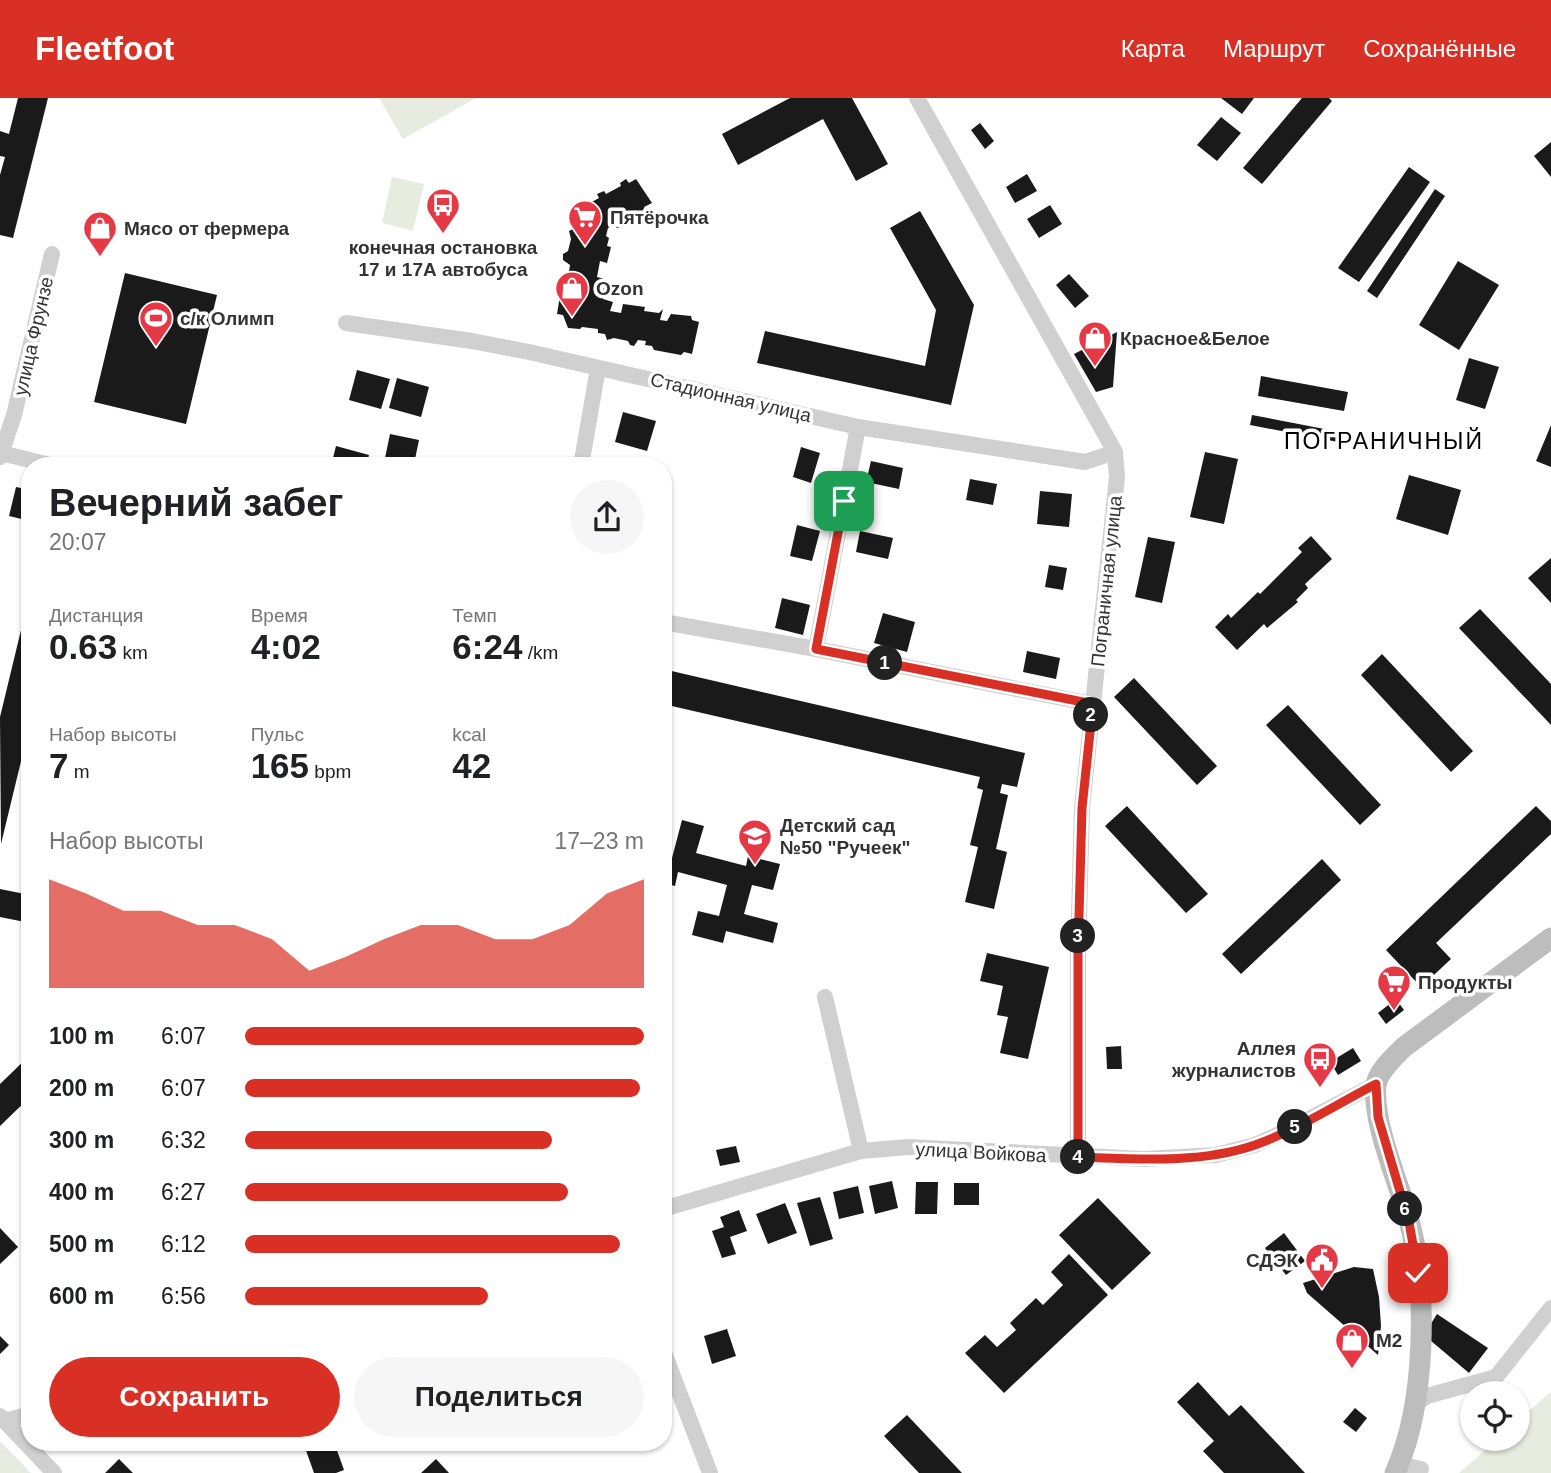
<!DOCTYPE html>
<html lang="ru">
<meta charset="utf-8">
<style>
body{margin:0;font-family:Arial,sans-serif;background:#f6f6f6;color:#202124;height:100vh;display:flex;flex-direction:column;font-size:26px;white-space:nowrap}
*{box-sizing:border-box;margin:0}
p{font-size:23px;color:#757577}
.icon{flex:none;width:38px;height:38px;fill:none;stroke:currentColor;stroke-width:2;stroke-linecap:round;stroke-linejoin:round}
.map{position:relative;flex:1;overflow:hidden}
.panel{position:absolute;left:21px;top:359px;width:651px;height:994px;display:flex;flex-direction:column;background:#fff;border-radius:28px;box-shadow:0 2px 5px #0004}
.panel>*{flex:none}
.buttons{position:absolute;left:1460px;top:1283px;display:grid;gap:14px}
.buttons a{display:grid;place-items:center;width:70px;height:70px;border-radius:50%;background:#fff;box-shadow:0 2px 5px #0004;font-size:35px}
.pin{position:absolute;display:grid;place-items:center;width:60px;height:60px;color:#fff;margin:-30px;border-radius:14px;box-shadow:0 4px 10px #0006}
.km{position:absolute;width:35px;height:35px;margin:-18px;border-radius:50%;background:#222;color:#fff;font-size:19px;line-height:35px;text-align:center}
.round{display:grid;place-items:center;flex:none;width:74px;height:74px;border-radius:37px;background:#f6f6f6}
.head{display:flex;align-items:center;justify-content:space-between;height:119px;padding:0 28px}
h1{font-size:38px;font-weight:700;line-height:52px}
.stats{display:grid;grid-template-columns:repeat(3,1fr);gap:10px;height:119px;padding:7px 28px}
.stats div{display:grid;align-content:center}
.stats b{font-size:35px;font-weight:700}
.stats small{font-size:19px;font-weight:400}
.stats p{font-size:19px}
.chart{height:196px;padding:14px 28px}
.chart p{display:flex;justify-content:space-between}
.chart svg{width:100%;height:126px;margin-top:7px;fill:#d93025;opacity:.7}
.cta{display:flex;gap:14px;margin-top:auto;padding:14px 28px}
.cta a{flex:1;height:80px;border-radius:42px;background:#d93025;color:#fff;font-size:28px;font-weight:700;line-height:80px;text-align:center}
.cta a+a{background:#f6f6f6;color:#202124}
ul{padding:0 28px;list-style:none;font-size:23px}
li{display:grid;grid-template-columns:112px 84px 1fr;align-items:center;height:52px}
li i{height:18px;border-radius:9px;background:#d93025}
header{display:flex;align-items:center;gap:42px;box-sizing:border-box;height:98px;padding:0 35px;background:#d93025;color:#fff}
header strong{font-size:33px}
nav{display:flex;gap:38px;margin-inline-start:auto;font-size:24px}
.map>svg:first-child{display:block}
</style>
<header>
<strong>Fleetfoot</strong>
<nav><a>Карта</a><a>Маршрут</a><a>Сохранённые</a></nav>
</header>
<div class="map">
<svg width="1551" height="1375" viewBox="0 0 1551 1375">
<rect width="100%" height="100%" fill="#fff"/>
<path fill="#e6ecdf" d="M379,0h97l-73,41z
M392,79l32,7 -11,47 -31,-8z
M1551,1294v81h-92l39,-34 19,-1v-17z
M0,1343l31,32h-31z"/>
<path fill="#1a1a1a" d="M18,0h30l-35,140 -13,-3v-60l5,-18 -5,-1v-25l9,3z
M790,0h62l36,66 -32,17 -33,-62 -85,46 -16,-31z
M1221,0h33l-12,16z
M1302,0h27l3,3 -70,83 -19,-16z
M1221,19l20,16 -24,28 -20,-16z
M980,25l14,18 -9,8 -14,-19z
M1551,44v35l-17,-21z
M1409,69l21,15 -71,100 -21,-14z
M1027,76l10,17 -22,12 -9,-16z
M626,81l3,4 7,-4 16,24 -8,4 3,4 -21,10 -2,5 -7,2 -3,-3 -6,3 -2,8 3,2 -2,8 4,1 -4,16 -7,-2 -3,16 7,2 -2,9 4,1 -3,10 10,3 -3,9 11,2 2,-9 22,3 -1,4 15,2 4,-4 -3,11 7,1 4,-7 20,2 1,4 7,2 -7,32 -8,-2 -3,3 -27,-5 -2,-4 -7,-1 1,-4 -8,-1 -4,6 -4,-1 -2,-4 -14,-3 -7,2 -2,-6 -7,-1v-4l-16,-2 -2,2 -12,-1 -5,-13 -6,-1 6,-37 5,1 2,-13 -7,-5v-6l5,-3 3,-12 -2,-8 6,-3 4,-19 20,-11 -2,-4 7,-3 2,3 15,-8 -1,-3z
M1435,91l10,7 -68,102 -10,-7z
M1050,107l12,19 -23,14 -12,-19z
M920,113l54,94 -23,100 -194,-42 8,-32 160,35 11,-56 -46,-82z
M1458,163l41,24 -40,65 -40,-25z
M125,175l92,22 -31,129 -92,-22z
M1069,176l20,22 -14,12 -19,-23z
M1117,234l-4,55 -17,5 -22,-38z
M1469,260l30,9 -14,42 -29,-9z
M357,272l33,9 -9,30 -32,-9z
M1261,278l87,16 -4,19 -86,-15z
M397,280l32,9 -8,30 -32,-9z
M623,314l33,9 -9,30 -32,-9z
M1252,317l88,17 -2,10 -88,-17z
M1551,327v42l-15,-6z
M390,336l29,6 -5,24 -29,-6z
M336,348l33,9 -3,11h-35z
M801,349l19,6 -9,30 -18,-6z
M1205,354l33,7 -14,65 -34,-7z
M871,363l32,7 -4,21 -33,-7z
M1409,377l52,15 -13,45 -52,-16z
M970,381l27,5 -4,21 -27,-5z
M16,389l14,3v31l-21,-5z
M1040,393l32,3 -3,33 -32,-3z
M797,427l23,6 -8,30 -22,-5z
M860,433l33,7 -5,21 -32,-7z
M1311,438l21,23 -27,25 3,4 -12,12 2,2 -31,26 -3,-4 -27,26 -22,-23 13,-13 3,4 27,-26 2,2 42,-42 -4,-4z
M1148,439l27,5 -13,61 -27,-6z
M1551,460v45l-23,-25z
M1049,467l18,3 -4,22 -18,-3z
M29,499l1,127 -29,120 -1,-127z
M782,500l28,7 -7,30 -28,-7z
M1480,511l71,75v41l-92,-97z
M883,515l32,9 -8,30 -33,-9z
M1027,553l33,7 -4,21 -33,-7z
M1382,556l91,97 -22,21 -90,-97z
M663,571l362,84 -8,34 -15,-3 -2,9 8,2 -12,54 11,3 -13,57 -29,-7 13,-55 -8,-2 13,-55 -6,-2 3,-11 -317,-73z
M1134,580l83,88 -20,19 -83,-88z
M1288,607l93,100 -21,20 -94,-100z
M1127,708l81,88 -22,19 -81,-87z
M1536,708l15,15v13l-115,109 15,16 -30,28 -35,-37z
M682,722l22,6 -8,27 50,13 2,-10 32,8 -7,26 -21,-5 -8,29 34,9 -5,20 -47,-12 -3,12 -31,-8 6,-24 21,5 8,-31 -49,-13 -3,14 -12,-3v-28l9,3z
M1322,761l19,21 -100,94 -19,-20z
M0,791l30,6v28l-30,-6z
M987,855l62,14 -21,92 -28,-6 8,-36 -11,-2 6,-29 -23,-5z
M1396,901l8,11 -18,14 -8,-11z
M1121,948l1,23h-15l-1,-22z
M1353,950l8,13 -23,14 -8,-13z
M30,957v42l-30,29v-42z
M736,1048l4,16 -20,4 -4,-16z
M892,1083l6,27 -23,6 -6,-28z
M916,1084h22l-1,32h-22z
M954,1085h25v22h-25z
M858,1088l6,27 -25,6 -6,-27z
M820,1099l13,42 -23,7 -13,-43z
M1098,1100l53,55 -39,37 -53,-55z
M785,1105l12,30 -29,11 -12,-30z
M739,1112l8,21 -17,6 6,17 -14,4 -10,-27 12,-4 -4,-10z
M0,1130l18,19 -18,17z
M1284,1135l21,28 -19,14 -21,-27z
M1069,1156l39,41 -104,98 -39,-40 20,-18 12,12 19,-17 -6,-7 26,-25 7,7 20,-20 -12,-13z
M1354,1169l19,2 6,28 2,29 -3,29 -71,-62 -4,-10z
M1437,1216l51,34 -19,25 -45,-38z
M727,1231l9,27 -24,8 -8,-28z
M0,1238l9,9 -9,9z
M1198,1284l31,34 12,-11 64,68h-81l-21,-22 11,-10 -37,-39z
M1355,1310l12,10 -11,14 -13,-10z
M907,1317l55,58h-43l-35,-37z
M303,1344h31l10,28 -8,3h-22z
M119,1361l14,14h-28z
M436,1361l13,14h-28z"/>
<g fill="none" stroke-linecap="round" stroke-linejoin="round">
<path stroke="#d0d0d0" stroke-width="16" d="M917,0l198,354 2,25 -35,331 -4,144v205
M346,225l126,18 57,11 329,75 227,35 30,-10
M1,355l53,13
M0,359l14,-42 38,-161
M581,368l17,-98
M663,524l153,27 276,55
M816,551l42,-222
M825,899l36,154
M663,1111l198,-58 47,-4 236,12 72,-4 39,-10 33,-15 88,-46
M663,1252l47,123
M1415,1306l12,-8 69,-19 55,-69
M0,1318l54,57
M5,1323l25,-7
M1399,1366l22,5"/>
<path stroke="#bdbdbd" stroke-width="21" d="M1395,1375c31,-69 33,-181 14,-253 -10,-37 -37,-97 -33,-135 2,-14 18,-28 28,-38l147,-109"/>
</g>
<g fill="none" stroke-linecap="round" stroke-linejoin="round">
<g stroke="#fff" stroke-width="14">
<path id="route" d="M844,403l-28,148 277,55 -11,104 -4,144v205c58,2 122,7 177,-12 42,-15 82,-41 121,-61l2,33 31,105 9,51"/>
</g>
<use href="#route" stroke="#d93025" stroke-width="9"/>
</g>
<defs>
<g id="bus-pin" transform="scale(1.75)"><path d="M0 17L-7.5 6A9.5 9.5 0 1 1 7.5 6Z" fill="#e63946" stroke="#fff"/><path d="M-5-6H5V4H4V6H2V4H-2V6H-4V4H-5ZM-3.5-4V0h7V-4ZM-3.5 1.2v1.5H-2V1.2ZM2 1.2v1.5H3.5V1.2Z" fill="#fff"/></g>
<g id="supermarket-pin" transform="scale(1.75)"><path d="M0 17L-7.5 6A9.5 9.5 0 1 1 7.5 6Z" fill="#e63946" stroke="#fff"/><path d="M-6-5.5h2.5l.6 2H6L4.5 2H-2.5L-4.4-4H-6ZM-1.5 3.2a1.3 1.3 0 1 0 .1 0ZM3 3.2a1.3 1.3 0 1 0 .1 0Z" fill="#fff"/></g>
<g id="shop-pin" transform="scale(1.75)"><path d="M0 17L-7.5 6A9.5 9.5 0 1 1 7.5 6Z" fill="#e63946" stroke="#fff"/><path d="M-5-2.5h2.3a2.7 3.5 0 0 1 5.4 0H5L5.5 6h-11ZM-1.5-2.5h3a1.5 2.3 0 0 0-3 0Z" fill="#fff"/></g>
<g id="stadium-pin" transform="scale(1.75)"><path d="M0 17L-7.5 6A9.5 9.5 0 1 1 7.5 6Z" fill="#e63946" stroke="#fff"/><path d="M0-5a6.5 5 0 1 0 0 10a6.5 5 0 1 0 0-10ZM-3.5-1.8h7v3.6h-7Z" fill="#fff"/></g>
<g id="school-pin" transform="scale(1.75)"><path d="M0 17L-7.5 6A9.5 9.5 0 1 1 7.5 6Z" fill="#e63946" stroke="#fff"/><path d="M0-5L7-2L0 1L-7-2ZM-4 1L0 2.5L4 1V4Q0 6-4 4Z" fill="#fff"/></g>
<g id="civic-pin" transform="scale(1.75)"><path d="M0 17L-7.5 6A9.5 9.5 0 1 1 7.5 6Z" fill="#e63946" stroke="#fff"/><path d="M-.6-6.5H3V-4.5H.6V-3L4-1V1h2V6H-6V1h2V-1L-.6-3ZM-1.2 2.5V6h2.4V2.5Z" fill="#fff"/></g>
</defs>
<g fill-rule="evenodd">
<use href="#bus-pin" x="443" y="107"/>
<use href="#supermarket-pin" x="585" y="119"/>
<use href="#shop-pin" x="100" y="130"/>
<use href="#shop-pin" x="572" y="190"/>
<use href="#stadium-pin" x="156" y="220"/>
<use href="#shop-pin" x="1095" y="240"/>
<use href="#school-pin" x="755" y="738"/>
<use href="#supermarket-pin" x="1394" y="884"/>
<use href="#bus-pin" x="1320" y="961"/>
<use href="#civic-pin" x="1322" y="1162"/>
<use href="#shop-pin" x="1352" y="1242"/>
</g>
<g text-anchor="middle" stroke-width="7" stroke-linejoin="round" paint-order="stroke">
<g font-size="19" font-weight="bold" fill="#333" stroke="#fff" text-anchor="start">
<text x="610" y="126">Пятёрочка</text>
<text x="124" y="137">Мясо от фермера</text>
<text x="443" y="156" text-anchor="middle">конечная остановка<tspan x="443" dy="22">17 и 17А автобуса</tspan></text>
<text x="596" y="197">Ozon</text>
<text x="180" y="227">с/к Олимп</text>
<text x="1120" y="247">Красное&amp;Белое</text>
<text x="780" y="734">Детский сад<tspan x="780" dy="22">№50 "Ручеек"</tspan></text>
<text x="1418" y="891">Продукты</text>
<text x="1296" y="957" text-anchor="end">Аллея<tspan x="1296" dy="22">журналистов</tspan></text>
<text x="1298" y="1169" text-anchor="end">СДЭК</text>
<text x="1376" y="1249">М2</text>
</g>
<g font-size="19" fill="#333" stroke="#fff">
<text transform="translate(33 238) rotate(-77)" y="7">улица Фрунзе</text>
<text transform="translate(731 299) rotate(13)" y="7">Стадионная улица</text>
<text transform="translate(1106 483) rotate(-84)" y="7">Пограничная улица</text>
<text transform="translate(981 1054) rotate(3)" y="7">улица Войкова</text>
</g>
<g font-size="23" letter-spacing="2" fill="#000" stroke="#fff">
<text x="1384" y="351">ПОГРАНИЧНЫЙ</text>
</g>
</g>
</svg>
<div class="buttons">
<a><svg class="icon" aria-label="locate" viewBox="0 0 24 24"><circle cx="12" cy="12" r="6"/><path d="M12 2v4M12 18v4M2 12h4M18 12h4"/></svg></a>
</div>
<div class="pin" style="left:844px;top:403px;background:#1e9e55"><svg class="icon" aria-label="arrive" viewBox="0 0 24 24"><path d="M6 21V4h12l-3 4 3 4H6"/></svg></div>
<div class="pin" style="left:1418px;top:1175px;background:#d93025"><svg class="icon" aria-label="check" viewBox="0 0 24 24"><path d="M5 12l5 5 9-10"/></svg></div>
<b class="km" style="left:885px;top:565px">1</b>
<b class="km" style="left:1091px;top:617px">2</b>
<b class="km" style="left:1078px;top:838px">3</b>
<b class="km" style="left:1078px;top:1059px">4</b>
<b class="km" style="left:1295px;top:1029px">5</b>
<b class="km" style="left:1405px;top:1111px">6</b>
<section class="panel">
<div class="head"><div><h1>Вечерний забег</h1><p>20:07</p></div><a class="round"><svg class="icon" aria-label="share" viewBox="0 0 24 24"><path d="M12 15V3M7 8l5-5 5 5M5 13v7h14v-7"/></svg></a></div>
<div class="stats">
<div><p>Дистанция</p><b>0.63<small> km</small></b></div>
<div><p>Время</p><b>4:02</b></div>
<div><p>Темп</p><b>6:24<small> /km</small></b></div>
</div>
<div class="stats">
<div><p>Набор высоты</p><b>7<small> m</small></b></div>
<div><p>Пульс</p><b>165<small> bpm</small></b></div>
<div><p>kcal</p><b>42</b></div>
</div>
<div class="chart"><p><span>Набор высоты</span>17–23 m</p>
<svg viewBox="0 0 160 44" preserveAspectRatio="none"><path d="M0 44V6L10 11L20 17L30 17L40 22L50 22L60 27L70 38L80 33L90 27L100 22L110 22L120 27L130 27L140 22L150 11L160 6V44z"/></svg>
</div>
<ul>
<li><b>100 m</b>6:07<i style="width:100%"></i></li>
<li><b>200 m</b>6:07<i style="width:99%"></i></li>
<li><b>300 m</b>6:32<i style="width:77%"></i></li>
<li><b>400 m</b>6:27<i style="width:81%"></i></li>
<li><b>500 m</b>6:12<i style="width:94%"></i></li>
<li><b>600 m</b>6:56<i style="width:61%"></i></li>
</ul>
<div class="cta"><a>Сохранить</a><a>Поделиться</a></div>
</section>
</div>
